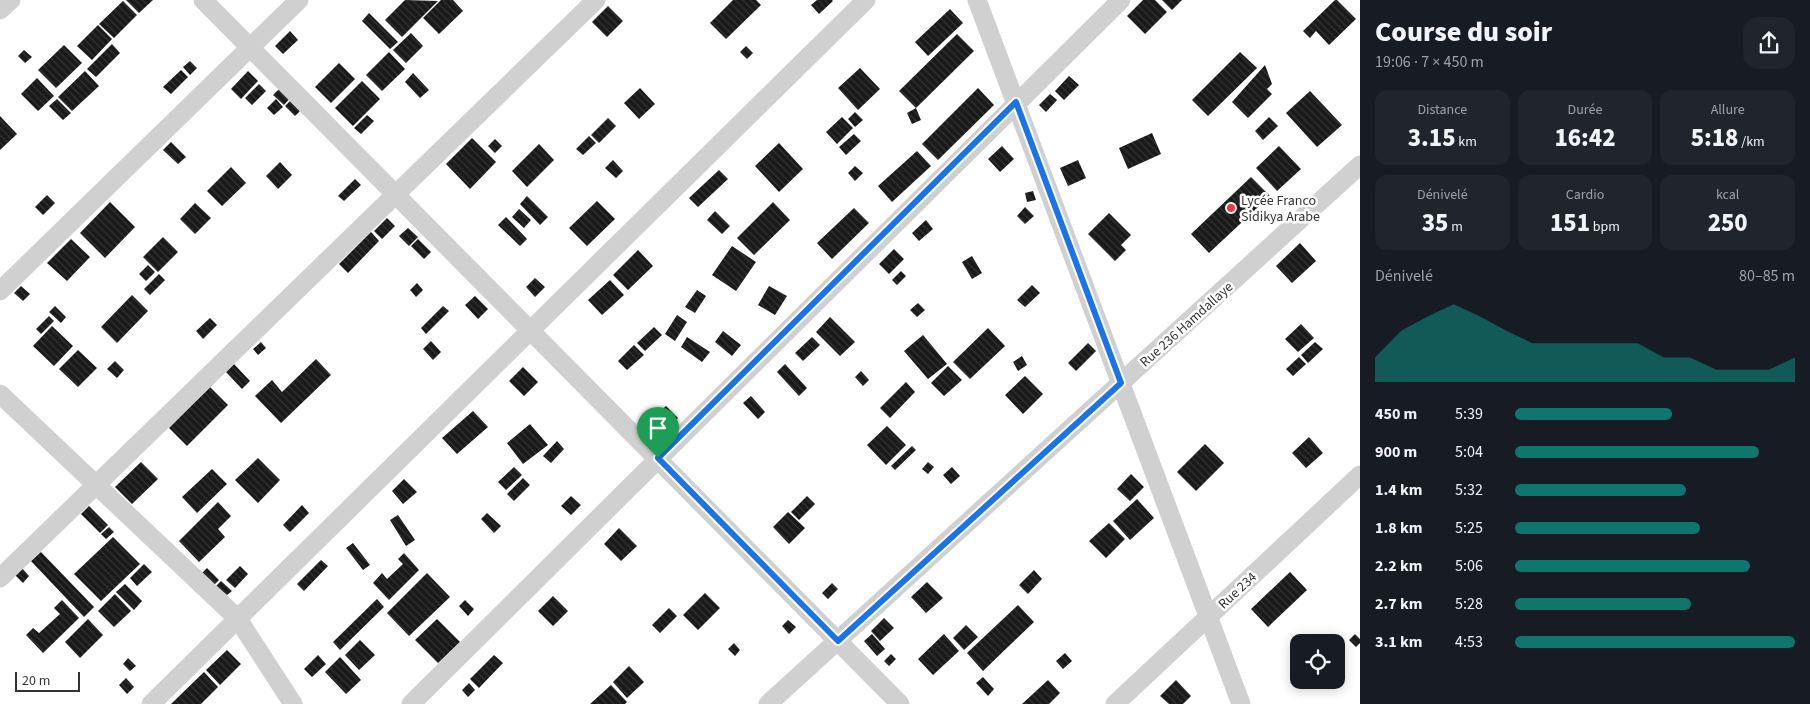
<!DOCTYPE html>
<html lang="fr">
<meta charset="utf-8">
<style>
body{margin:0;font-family:"Source Sans 3",sans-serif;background:#20242c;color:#f1f3f6;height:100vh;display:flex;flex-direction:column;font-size:19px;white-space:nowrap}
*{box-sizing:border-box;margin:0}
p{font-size:16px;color:#9ea1a6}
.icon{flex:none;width:28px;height:28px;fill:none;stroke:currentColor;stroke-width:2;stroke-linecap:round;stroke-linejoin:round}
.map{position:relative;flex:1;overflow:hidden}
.panel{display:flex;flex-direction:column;background:#171b24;width:450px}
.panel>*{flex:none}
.fabs{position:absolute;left:1290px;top:634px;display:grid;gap:10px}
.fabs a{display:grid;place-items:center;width:55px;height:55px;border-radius:10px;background:#171b24;box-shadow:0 2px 12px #0003;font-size:25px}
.scale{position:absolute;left:15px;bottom:12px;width:65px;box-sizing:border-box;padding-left:5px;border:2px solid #333;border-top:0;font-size:14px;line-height:18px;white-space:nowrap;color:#333;-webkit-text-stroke:4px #fff;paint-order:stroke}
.pin{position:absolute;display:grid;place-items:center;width:42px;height:42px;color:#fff;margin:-51px -21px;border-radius:50% 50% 50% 0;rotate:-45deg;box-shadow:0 0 5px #0007}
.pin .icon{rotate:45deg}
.round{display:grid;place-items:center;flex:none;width:52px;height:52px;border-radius:15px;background:#20242c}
.headline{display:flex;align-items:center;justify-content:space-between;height:85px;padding:0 15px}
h1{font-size:28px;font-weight:800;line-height:38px}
.figures{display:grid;grid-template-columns:repeat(3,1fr);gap:8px;height:85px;padding:5px 15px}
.figures div{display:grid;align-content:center;border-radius:12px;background:#20242c;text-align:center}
.figures b{font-size:25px;font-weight:800}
.figures small{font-size:14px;font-weight:400}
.figures p{font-size:14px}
.chart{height:140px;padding:10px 15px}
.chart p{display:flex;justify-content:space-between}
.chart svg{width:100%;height:90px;margin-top:5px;fill:#0f766e;opacity:.7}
ul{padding:0 15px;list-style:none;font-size:16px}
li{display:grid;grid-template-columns:80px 60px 1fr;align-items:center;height:38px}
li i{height:12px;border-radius:6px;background:#0f766e}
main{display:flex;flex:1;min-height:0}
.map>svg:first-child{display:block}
</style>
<main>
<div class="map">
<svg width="1360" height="704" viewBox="0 0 1360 704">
<defs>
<pattern id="building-back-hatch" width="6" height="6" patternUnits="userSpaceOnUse" patternTransform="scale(1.25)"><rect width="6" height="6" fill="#1a1a1a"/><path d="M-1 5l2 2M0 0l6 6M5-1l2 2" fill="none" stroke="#333"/></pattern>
</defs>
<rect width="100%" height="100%" fill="#fff"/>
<path fill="url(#building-back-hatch)" d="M126,0h27l-14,13z
M405,0l33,1 -36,36 -17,-17z
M441,0h12l10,11 -24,23 -16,-16z
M733,0h23l5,5 -35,34 -16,-16z
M817,0h15l1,1 -14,13 -8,-9z
M1143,0h12l12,12 -22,22 -18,-18z
M1162,0h20l-10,10z
M1335,0h2l19,19 -27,26 -13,-14 -6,7 -7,-7z
M123,1l14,14 -23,23 -15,-14z
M608,6l15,15 -16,16 -15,-15z
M950,9l13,14 -35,33 -13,-14z
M369,13l29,29 -8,7 -28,-28z
M98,25l14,14 -20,21 -15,-14z
M290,31l8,9 -15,14 -8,-8z
M411,33l12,13 -17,17 -13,-13z
M957,34l17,17 -58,57 -17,-17z
M112,44l8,9 -24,24 -9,-8z
M64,45l18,18 -26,25 -18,-18z
M746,46l7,7 -6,6 -7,-7z
M24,50l8,7 -7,6 -7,-7z
M389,52l16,17 -23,22 -16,-16z
M1240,52l17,16 -49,48 -16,-16z
M190,61l7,7 -7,7 -7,-8z
M339,63l16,16 -24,24 -16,-16z
M1265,65l7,19 -5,5 5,5 -24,24 -16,-16z
M860,68l20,21 -22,21 -20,-22z
M181,70l7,7 -17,17 -8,-7z
M85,71l14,15 -27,25 -14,-14z
M248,71l10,10 -17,18 -10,-10z
M413,73l16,17 -9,8 -15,-16z
M1069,76l10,9 -15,15 -9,-9z
M37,78l17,18 -16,15 -17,-17z
M362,81l18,18 -27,27 -18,-18z
M259,84l7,7 -14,14 -7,-7z
M283,85l10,10 -9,10 -11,-10z
M640,88l15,16 -16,15 -15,-16z
M978,88l16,17 -56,55 -16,-16z
M1310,91l32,34 -25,22 -31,-34z
M1050,94l7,6 -11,12 -7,-7z
M57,99l14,14 -8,7 -14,-14z
M276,99l7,8 -9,8 -7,-7z
M290,101l10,10 -5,5 -10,-10z
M916,108l5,12 -9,4 -5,-11z
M855,112l8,8 -8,7 -7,-8z
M367,115l7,6 -13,13 -7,-6z
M0,116l17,18 -17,16z
M842,117l11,11 -16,16 -11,-12z
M1269,117l9,9 -15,14 -8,-9z
M608,118l8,8 -17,17 -8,-8z
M1152,133l9,21 -33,15 -9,-21z
M854,134l7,7 -15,14 -7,-8z
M589,136l7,7 -13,12 -7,-6z
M472,138l24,24 -26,27 -24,-25z
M495,139l7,7 -7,7 -7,-7z
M171,142l15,15 -8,7 -15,-14z
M779,143l24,26 -24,23 -24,-26z
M539,144l15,16 -27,27 -15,-16z
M1002,146l12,13 -14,13 -12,-13z
M1279,146l22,23 -24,22 -21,-23z
M917,151l14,15 -39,36 -14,-16z
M613,160l10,11 -7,7 -11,-10z
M1078,160l8,18 -18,8 -8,-18z
M280,162l12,13 -14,14 -12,-13z
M855,166l8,7 -8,8 -7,-8z
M231,167l15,16 -24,23 -15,-15z
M719,170l9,9 -30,28 -9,-9z
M1251,177l19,19 -61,57 -18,-19z
M355,179l6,6 -17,16 -6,-5z
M1033,191l3,9 -9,2 -2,-9z
M47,195l8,8 -12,12 -8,-8z
M527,196l21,21 -8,8 -20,-21z
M597,201l18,18 -28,27 -18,-18z
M110,202l25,25 -30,31 -25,-25z
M773,202l17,18 -36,35 -17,-17z
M195,203l16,15 -16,16 -15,-15z
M1025,207l9,9 -9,8 -8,-8z
M854,208l15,15 -37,36 -15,-16z
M519,209l12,11 -7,8 -12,-11z
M715,211l15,15 -8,8 -15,-14z
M1109,213l22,22 -10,10 5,5 -11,11 -27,-27z
M506,217l21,22 -7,7 -22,-21z
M387,218l8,8 -13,13 -8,-8z
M926,220l7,9 -14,12 -7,-8z
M408,228l10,9 -9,9 -10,-10z
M371,232l8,9 -31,32 -9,-9z
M163,237l15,15 -20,20 -15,-15z
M71,239l19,18 -23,24 -20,-18z
M418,239l13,13 -7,7 -13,-13z
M1300,243l16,18 -24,22 -16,-17z
M732,246l24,16 -20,29 -24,-16z
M894,249l10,10 -15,15 -10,-10z
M638,250l15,16 -25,24 -15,-15z
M972,256l10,17 -10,6 -10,-17z
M148,265l7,7 -9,9 -7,-7z
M901,271l5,5 -9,9 -5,-5z
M159,274l6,6 -15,15 -6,-6z
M535,278l10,9 -10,10 -9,-10z
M610,280l14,15 -22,20 -14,-15z
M417,283l6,7 -7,7 -6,-7z
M1032,285l8,8 -15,14 -8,-7z
M21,286l9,8 -7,7 -9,-8z
M769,286l18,10 -12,19 -17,-10z
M697,290l9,6 -11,17 -10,-6z
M132,295l16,16 -31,32 -16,-16z
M475,296l13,13 -10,10 -13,-14z
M918,303l7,7 -8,7 -7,-7z
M55,306l11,11 -5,6 -12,-11z
M443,306l6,5 -23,23 -5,-6z
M677,315l10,7 -12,19 -10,-7z
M49,316l5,5 -13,13 -5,-5z
M830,317l25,25 -15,14 -24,-24z
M210,318l7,7 -14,14 -7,-8z
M1301,324l13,14 -16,14 -13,-13z
M52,326l21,20 -19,20 -21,-20z
M654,327l8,8 -17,16 -8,-8z
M988,328l17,18 -35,33 -17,-17z
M723,331l18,14 -9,11 -17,-14z
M923,335l24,29 -19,15 -24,-28z
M687,337l23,15 -8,10 -21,-15z
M812,337l8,8 -17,16 -8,-8z
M431,341l10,11 -8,8 -10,-11z
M261,342l5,6 -8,7 -5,-6z
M1315,342l8,7 -15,14 -7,-8z
M1088,343l8,8 -20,20 -8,-8z
M634,345l10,10 -17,15 -9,-9z
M78,350l19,18 -19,19 -19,-18z
M1022,356l5,9 -9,6 -5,-9z
M1299,357l7,7 -13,12 -7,-7z
M316,359l15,16 -50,48 -26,-27 17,-16 10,12z
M115,361l9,9 -7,8 -10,-9z
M234,364l16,17 -8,8 -16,-17z
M785,364l22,24 -8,8 -22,-24z
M948,366l14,14 -18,16 -13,-13z
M523,367l15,15 -14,14 -15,-15z
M861,371l8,9 -6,6 -8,-9z
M1025,376l18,18 -20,20 -18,-19z
M906,382l9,10 -25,26 -10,-10z
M210,387l18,18 -41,41 -18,-18z
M751,396l14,16 -7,7 -15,-16z
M666,406l12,12 -16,16 -13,-12z
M473,411l15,16 -31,27 -15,-16z
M530,424l18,21 -25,19 -16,-21z
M887,426l19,19 -20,20 -19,-20z
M1309,437l14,16 -17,15 -14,-15z
M557,441l7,8 -13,14 -8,-7z
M1205,444l19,19 -28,28 -19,-19z
M912,446l4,4 -21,20 -4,-4z
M258,458l22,22 -22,23 -23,-23z
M141,462l17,17 -26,25 -17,-17z
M928,462l6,5 -6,7 -6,-5z
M514,467l8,8 -16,15 -8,-8z
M952,467l8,9 -9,8 -8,-9z
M212,469l15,15 -30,29 -15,-16z
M1131,474l13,13 -14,14 -13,-12z
M523,478l7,7 -16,16 -7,-7z
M404,479l13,13 -14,12 -11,-13z
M571,496l10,9 -10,10 -10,-9z
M807,496l8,8 -16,16 -8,-8z
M1137,499l17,19 -24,22 -17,-19z
M218,502l13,14 -13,13 7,8 -26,25 -20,-21z
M302,505l7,8 -19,19 -7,-7z
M89,506l19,19 -8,8 -19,-19z
M788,512l17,16 -16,16 -16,-17z
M487,513l14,13 -7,7 -13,-14z
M398,515l17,25 -9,6 -16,-26z
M1109,523l16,16 -19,19 -17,-17z
M109,527l5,5 -8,7 -5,-5z
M619,528l18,18 -16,15 -17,-17z
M113,537l27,27 -39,37 -27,-27z
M353,543l17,22 -7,5 -17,-22z
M41,552l53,55 -10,10 -53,-56z
M404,553l15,17 -30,30 -16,-17 9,-10 5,6 16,-15 -5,-5z
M321,560l7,6 -24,25 -7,-7z
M144,564l8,8 -15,14 -7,-8z
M240,566l8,8 -13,14 -9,-8z
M22,568l7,8 -6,7 -8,-8z
M207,568l12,12 -5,5 -12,-12z
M1034,570l8,9 -14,15 -9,-9z
M1290,572l17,18 -39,37 -17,-18z
M427,573l23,24 -41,39 -22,-23z
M221,581l11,10 -5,4 -11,-9z
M927,582l16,16 -17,15 -15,-16z
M832,583l6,6 -10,10 -6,-6z
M125,584l17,17 -8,9 -18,-18z
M705,593l15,15 -22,22 -15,-15z
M115,594l16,17 -17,16 -16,-16z
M553,596l15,15 -15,15 -15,-15z
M377,599l7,8 -44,43 -7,-8z
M62,600l17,18 -36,35 -17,-18 7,-7 6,5 21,-19 -6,-6z
M465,600l9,9 -6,7 -9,-10z
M1018,605l16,17 -51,49 -16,-18z
M669,608l8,8 -17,17 -8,-8z
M884,618l10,10 -14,13 -9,-10z
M88,619l15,16 -23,23 -15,-16z
M437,619l23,23 -22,21 -23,-23z
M788,620l8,7 -7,7 -7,-8z
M966,625l12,12 -14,13 -11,-12z
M872,634l13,15 -8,7 -13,-15z
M944,634l15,17 -26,24 -15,-16z
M1355,634l5,5v4l-4,4 -7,-7z
M360,640l15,15 -16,15 -14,-15z
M734,643l6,7 -5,6 -7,-7z
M227,650l14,14 -21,21 -14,-15z
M1065,653l7,8 -9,8 -7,-8z
M891,654l5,5 -7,7 -5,-5z
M318,655l8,9 -14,13 -8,-8z
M494,655l9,8 -24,25 -9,-9z
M340,657l21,23 -15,14 -21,-22z
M128,658l8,8 -6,5 -7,-7z
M629,666l15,16 -17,16 -14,-16z
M204,672l14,15 -17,17h-30z
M983,677l11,12 -6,7 -12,-13z
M126,678l8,9 -7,7 -8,-9z
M1048,680l12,13 -11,11h-27z
M1176,680l15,16 -8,8h-14l-9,-8z
M469,683l6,7 -7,7 -6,-7z
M611,685l16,17 -2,2h-35z"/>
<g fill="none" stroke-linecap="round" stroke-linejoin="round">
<path stroke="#d0d0d0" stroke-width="19" d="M203,0l697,704
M977,0l264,704
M0,10l11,-10
M0,291l299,-291
M0,394l238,225 55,85
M0,578l596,-578
M151,704l715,-704
M411,704l710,-704
M768,704l592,-539
M1115,704l245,-229"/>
</g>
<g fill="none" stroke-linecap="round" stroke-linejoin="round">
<g stroke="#fff" stroke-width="10">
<path id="route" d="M1016,102l105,281 -283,258 -180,-183z"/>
</g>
<use href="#route" stroke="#1a73e8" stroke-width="6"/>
</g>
<circle fill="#e63946" stroke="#fff" stroke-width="2" cx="1231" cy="208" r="5"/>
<g text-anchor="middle" stroke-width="5" stroke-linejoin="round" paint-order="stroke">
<g font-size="14" fill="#333" stroke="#fff" text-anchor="start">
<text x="1241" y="205">Lycée Franco<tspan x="1241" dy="16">Sidikya Arabe</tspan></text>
</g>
<g font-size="14" fill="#333" stroke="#fff">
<text transform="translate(1186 324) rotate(-42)" y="5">Rue 236 Hamdallaye</text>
<text transform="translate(1237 590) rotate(-43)" y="5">Rue 234</text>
</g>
</g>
</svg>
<div class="fabs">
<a><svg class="icon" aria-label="locate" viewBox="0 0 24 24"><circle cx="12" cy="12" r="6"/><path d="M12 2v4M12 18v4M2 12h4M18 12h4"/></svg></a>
</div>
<div class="scale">20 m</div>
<div class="pin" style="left:658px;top:458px;background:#1e9e55"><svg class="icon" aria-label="arrive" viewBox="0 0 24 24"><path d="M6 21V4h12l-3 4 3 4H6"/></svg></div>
</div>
<section class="panel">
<div class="headline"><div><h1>Course du soir</h1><p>19:06 · 7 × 450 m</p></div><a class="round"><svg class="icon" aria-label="share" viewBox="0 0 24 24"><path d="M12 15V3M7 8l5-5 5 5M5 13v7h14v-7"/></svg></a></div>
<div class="figures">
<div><p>Distance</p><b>3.15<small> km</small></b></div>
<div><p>Durée</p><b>16:42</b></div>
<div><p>Allure</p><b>5:18<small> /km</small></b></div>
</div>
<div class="figures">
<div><p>Dénivelé</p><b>35<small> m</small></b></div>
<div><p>Cardio</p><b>151<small> bpm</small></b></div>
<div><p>kcal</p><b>250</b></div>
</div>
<div class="chart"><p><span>Dénivelé</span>80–85 m</p>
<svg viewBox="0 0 160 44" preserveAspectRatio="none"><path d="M0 44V32L10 19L20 12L30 6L40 12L50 19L60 25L70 25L80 25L90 25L100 25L110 32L120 32L130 38L140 38L150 38L160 32V44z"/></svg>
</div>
<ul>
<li><b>450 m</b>5:39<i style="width:56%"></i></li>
<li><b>900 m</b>5:04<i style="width:87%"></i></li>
<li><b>1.4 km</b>5:32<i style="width:61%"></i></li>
<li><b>1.8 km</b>5:25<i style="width:66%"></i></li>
<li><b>2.2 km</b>5:06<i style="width:84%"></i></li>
<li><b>2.7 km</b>5:28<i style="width:63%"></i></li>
<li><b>3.1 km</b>4:53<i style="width:100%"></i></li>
</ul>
</section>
</main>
